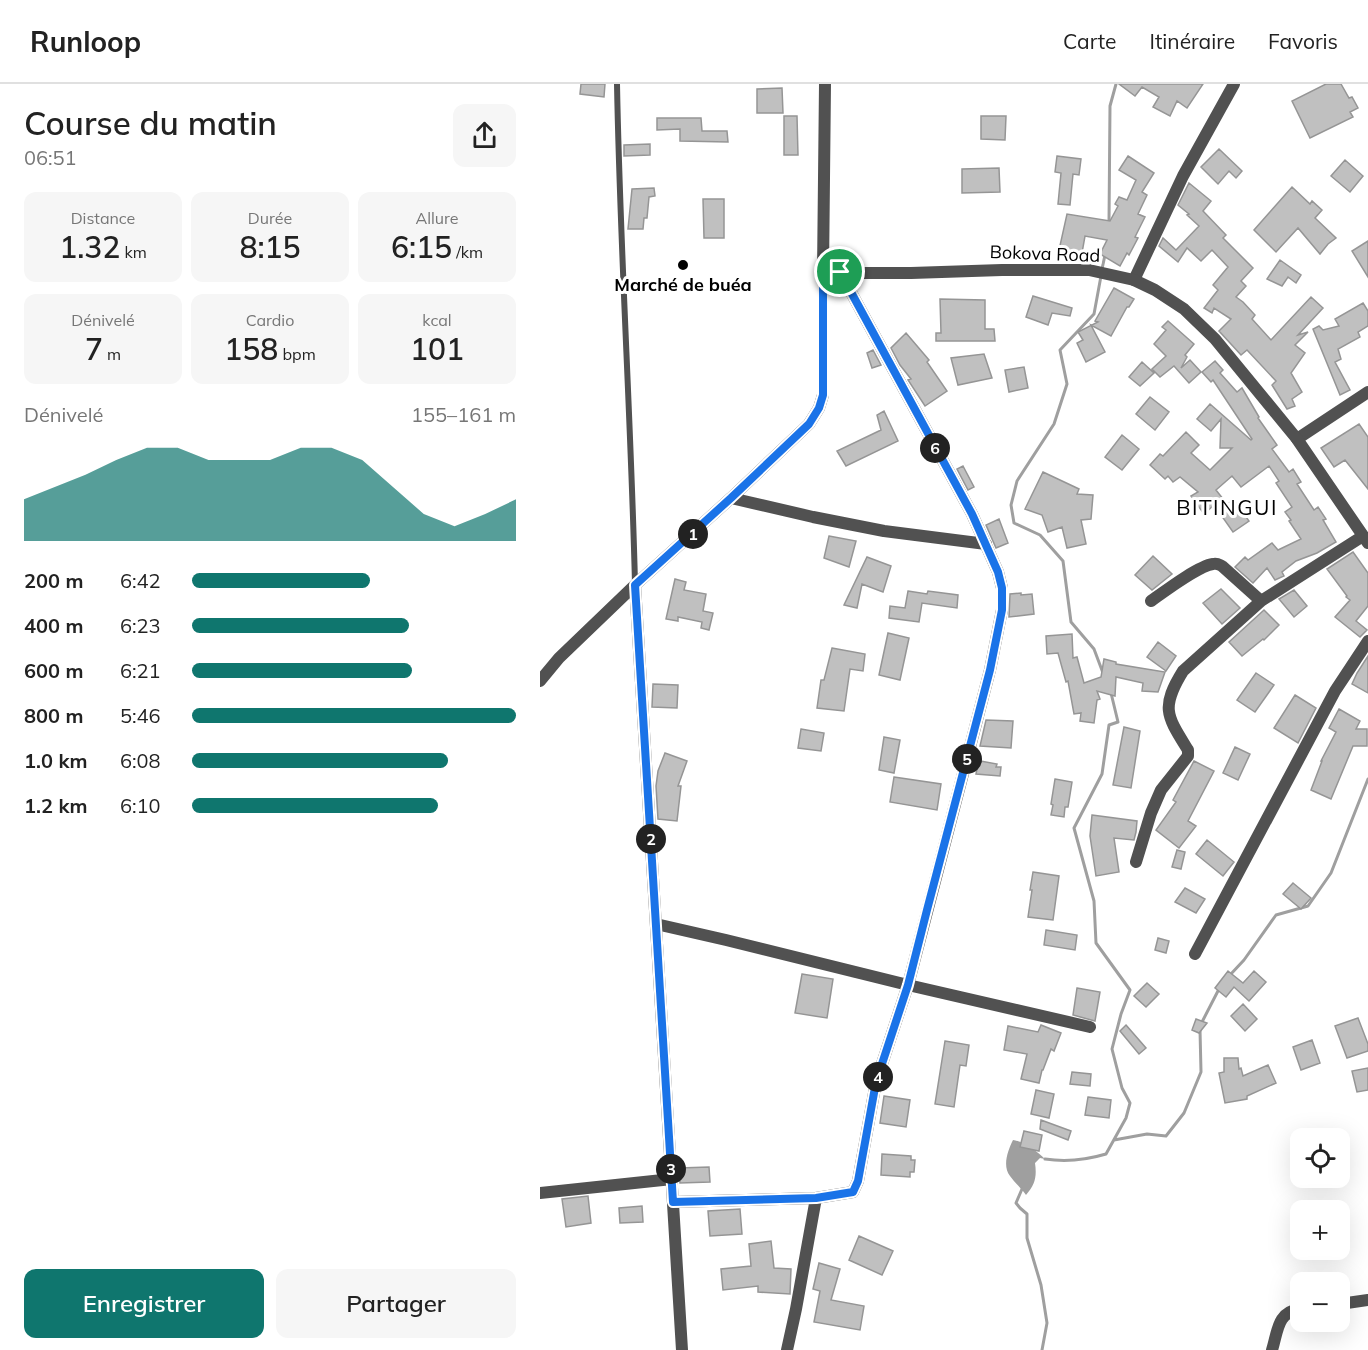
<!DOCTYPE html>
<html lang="fr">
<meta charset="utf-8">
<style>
body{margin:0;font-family:Mulish,sans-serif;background:#f6f6f6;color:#222;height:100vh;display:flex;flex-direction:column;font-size:22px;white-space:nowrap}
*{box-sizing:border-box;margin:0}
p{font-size:20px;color:#767676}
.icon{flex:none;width:33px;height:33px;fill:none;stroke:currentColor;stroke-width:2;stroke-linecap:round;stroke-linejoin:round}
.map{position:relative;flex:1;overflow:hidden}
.drawer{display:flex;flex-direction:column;background:#fff;width:540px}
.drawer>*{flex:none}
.controls{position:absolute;left:750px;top:1044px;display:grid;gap:12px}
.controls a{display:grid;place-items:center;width:60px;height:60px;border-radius:12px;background:#fff;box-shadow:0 6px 24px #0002;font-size:30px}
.pin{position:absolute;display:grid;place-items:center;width:51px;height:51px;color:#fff;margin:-26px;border:3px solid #fff;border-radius:50%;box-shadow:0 2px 6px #0007}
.km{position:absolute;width:30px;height:30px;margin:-15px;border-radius:50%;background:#222;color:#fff;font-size:16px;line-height:30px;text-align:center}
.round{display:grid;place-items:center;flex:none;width:63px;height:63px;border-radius:12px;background:#f6f6f6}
.overview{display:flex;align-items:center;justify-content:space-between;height:102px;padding:0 24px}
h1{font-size:33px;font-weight:600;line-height:45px}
.metrics{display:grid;grid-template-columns:repeat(3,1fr);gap:9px;height:102px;padding:6px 24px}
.metrics div{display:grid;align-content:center;border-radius:12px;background:#f6f6f6;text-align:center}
.metrics b{font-size:30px;font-weight:600}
.metrics small{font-size:16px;font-weight:400}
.metrics p{font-size:16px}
.chart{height:168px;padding:12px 24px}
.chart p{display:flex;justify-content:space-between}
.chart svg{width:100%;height:108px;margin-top:6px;fill:#0f766e;opacity:.7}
.cta{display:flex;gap:12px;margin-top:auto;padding:12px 24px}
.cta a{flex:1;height:69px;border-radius:12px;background:#0f766e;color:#fff;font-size:24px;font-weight:600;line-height:69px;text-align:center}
.cta a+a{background:#f6f6f6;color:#222}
ul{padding:0 24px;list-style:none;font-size:20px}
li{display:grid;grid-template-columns:96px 72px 1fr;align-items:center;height:45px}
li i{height:15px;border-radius:8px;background:#0f766e}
header{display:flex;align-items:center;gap:36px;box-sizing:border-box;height:84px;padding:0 30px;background:#fff;border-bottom:2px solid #e0e0e0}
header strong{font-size:28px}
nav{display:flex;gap:33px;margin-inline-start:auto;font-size:21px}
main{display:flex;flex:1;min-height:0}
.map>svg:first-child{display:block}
</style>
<header>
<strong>Runloop</strong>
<nav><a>Carte</a><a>Itinéraire</a><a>Favoris</a></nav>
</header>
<main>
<section class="drawer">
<div class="overview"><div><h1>Course du matin</h1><p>06:51</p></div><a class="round"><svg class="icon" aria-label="share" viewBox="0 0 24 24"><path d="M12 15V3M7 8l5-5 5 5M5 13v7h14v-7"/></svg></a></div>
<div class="metrics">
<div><p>Distance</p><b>1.32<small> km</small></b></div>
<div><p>Durée</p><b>8:15</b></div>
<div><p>Allure</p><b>6:15<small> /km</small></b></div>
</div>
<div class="metrics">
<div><p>Dénivelé</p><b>7<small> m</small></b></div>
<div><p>Cardio</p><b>158<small> bpm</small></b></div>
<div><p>kcal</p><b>101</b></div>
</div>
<div class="chart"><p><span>Dénivelé</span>155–161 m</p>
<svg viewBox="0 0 160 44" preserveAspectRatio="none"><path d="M0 44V27L10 22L20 17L30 11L40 6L50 6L60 11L70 11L80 11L90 6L100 6L110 11L120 22L130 33L140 38L150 33L160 27V44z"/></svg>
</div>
<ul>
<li><b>200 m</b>6:42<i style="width:55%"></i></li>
<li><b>400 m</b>6:23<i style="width:67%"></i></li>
<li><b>600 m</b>6:21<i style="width:68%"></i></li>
<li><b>800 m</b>5:46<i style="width:100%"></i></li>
<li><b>1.0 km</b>6:08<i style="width:79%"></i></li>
<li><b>1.2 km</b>6:10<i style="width:76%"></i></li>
</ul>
<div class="cta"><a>Enregistrer</a><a>Partager</a></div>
</section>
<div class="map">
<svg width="828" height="1266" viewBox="0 0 828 1266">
<rect width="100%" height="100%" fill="#fff"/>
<path fill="#9f9f9f" d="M473,1056c10,1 25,12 32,19l-5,-1 -5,5c2,14 0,22 -9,32 -5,-7 -11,-12 -16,-19 -8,-10 -2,-26 3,-36z"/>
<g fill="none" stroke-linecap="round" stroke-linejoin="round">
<path stroke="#9f9f9f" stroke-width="3" d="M569,138l1,-116 6,-22
M562,185l3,-14
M561,192l-7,38 -34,36 7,34 -13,40 -37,57 -6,24 3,18 26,12 23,26 8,61 23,27 9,24
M690,891l14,-15 32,-45 32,-9 23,-33 37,-94
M661,940l19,-37
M574,1056l33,-6 19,2 18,-23 17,-41 -1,-42
M505,1075c20,3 41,1 61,-5l20,-36 4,-15 -8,-15 -10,-39 9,-35 9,-24 -34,-47 -2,-42 -20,-73 28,-54 7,-49 9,-3 -7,-29
M482,1105l-6,14 4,5 7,6v24l14,47 6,38 -5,27"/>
</g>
<path fill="#c0c0c0" stroke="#959595" stroke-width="1.5" d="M41,0h24l-1,13 -24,-3z
M579,0h84l-16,24 -10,-7 -7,15 -17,-9 6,-10 -17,-10 -7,9z
M786,0h15l8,14 3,-1 6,11 -8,4 3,5 -43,21 -18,-37z
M242,4l1,25h-26v-24z
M244,32h13l1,39h-14z
M441,32h25l-1,24 -24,-1z
M117,34h44l1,13h25l1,11 -48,-1v-12l-23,1z
M110,60v11l-26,1v-11z
M679,65l23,22 -6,7 -7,-7 -11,13 -17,-17z
M517,72l24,3 -2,16 -6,-1 -3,31 -12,-1 3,-31 -6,-1z
M588,72l26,17 -12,19 5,3 -9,19 7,3 -10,20 3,1 -9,17 -2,-2 -7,13 -20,-12 7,-14 -22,-4 -3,17 -23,-3 8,-36 43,7 8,-15 -3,-2 4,-7 8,3 9,-20 -17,-10z
M805,76l18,16 -13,16 -19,-16z
M459,84l1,24 -38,1v-24z
M649,99l22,18 -8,10 23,24 -3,3 30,30 -12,13 5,5 -10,11 7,5 12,13 -3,4 19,21 40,-43 12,11 -25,27 10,-3 -13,13 10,8 -14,20 11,19 -10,7 3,7 -8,3 -15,-24 4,-4 -29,-31 -6,5 -22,-24 12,-12 -17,-11 -2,5 -8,-5 14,-18 -5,-5 15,-18 -16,-17 -11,11 -14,-13 -9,14 -19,-16 4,-8 13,12 23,-24 -12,-11 2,-1 -11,-9z
M752,103l18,17 2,-3 10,9 -7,8 21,20 -8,6 -8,10 -22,-26 -22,24 -22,-22z
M114,104l1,8 -6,1 -2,21h-3l-1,11h-15l4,-40z
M163,115h21v39h-20z
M828,157v36l-16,-26z
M740,176l21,15 -5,8 -8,-6 -6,9 -15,-7z
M574,204l20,11 -5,8h-2l-16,29 -20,-11 14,27 -19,10 -9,-19 6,-3 -5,-8 20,-10 -3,-1z
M493,212l39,12 -2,8 -18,-3 -4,12 -22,-8z
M400,215l45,1v29h9l1,12h-59v-8h5z
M823,219l5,8v15l-10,6 2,5 -22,12 3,10 -6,3 15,28 -10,5 -27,-66 6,-3 4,4 16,-4 -4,-7z
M628,237l26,23 -9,11 2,2 -6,11 9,-8 11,12 -12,11 -15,-17 -14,11 -8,-8 14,-13 -12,-12 12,-14 -4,-3z
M366,249l23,27 -2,2 20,29 -22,15 -17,-26 3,-1 -11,-14 -9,-17z
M333,266l8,15 -9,3 -5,-15z
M444,270l8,24 -34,7 -7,-27z
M675,277l8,9 -3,3 17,19 5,-4 17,29 -1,1 19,27 -5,4 17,23 4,-3 8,13 -4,2 17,26 4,-3 8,12 -3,1 13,22 -19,11 -21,8 -14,11 2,4 -9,4 -8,-12 -14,15 -18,-16 10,-10 3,3 24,-17 6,7 23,-11 -12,-18 2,-1 -6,-8 7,-5 -16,-24 3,-2 -10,-15 -28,21 -9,-11 -16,14 11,14 7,-4 15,21 -16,11 -19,-27 -10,9 -13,-18 7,-4 -18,-15 -7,5 -5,-6 -3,3 -15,-14 10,-11 3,2 23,-24 13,13 -8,8 19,17 22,-22h-12l1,-29 -10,12 -14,-12 13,-15 41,36 1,-1 -39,-59 -2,2 -9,-10z
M602,278l12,11 -14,13 -11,-9z
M484,283l4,21 -19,4 -4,-22z
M610,313l19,15 -14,18 -19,-16z
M344,327l14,30 -52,25 -9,-15 44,-21 -4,-15z
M819,340l9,13v52l-23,-29 -11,7 -13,-19z
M582,351l17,14 -17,21 -17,-13z
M423,382l11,21 -6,3 -11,-21z
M503,388l36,17 -2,5 16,1 -2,24 -10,1 5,24 -19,4 -5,-21 -14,5 -6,-17 -17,-6z
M459,435l9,24 -12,5 -10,-23z
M289,452l27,5 -7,26 -25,-9z
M813,468l15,21v33l-12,15 11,9 -7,7 -25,-20 15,-17 -4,-3 1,-1 -20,-27z
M613,472l19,18 -20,16 -17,-15z
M327,473l24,9 -8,26 -21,-8 -5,24 -13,-3z
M135,495l11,3 -2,8 22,4 -3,17 10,2 -4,17 -8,-2 1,-6 -24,-5v4l-12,-2z
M681,505l19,19 -18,16 -19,-21z
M754,506l13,16 -13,11 -15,-18z
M368,507l19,3 1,-3 30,4 -1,13 -35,-5 -3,19 -30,-4 1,-12 15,2z
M481,509v2l11,-1 2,20 -25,3 1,-23z
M724,526l15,15 -15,15 -1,-1 -21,17 -13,-14z
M348,549l21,5 -9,42 -21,-5z
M532,550l1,24 4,-1 7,26 17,-6 3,-18 12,3v2l49,8 -7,20 -16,-1 1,-8 -27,-6 -1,19 -18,-5 3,8 -3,1 -3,23 -14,-2 1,-8 -7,1 -6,-33 -2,1 -8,-29 -11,1 -1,-18z
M618,558l18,14 -10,15 -19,-14z
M292,564l33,6 -2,17 -13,-2 -6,42 -27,-3 4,-28h3z
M828,572v37l-16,-9 5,-11z
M716,589l18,12 -19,27 -18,-12z
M113,600l25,1 -1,23 -25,-1z
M755,611l21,13 -18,35 -24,-15z
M799,625l21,12 -4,8h11v17h-14l-22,53 -20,-9 11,-29h-1l15,-29 -7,-4z
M446,636l27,1 -2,27 -31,-2z
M584,643l16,4 -9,57 -18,-3z
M261,645l23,4 -3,18 -23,-3z
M344,653l16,3 -6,33 -15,-3z
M695,663l15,7 -12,26 -15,-7z
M125,669l22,8 -9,25h3l-4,35 -19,-2 -2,-33 2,-15z
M435,676l22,4 -1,3h5l-1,9 -24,-2 1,-5 -4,-1z
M654,677l20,10 -26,50 8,5 -17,22 -23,-18 20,-28 -3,-2z
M354,693l47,7 -4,26 -47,-8z
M515,695l17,3 -4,25h-3l-1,10 -13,-2 2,-10 -2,-1z
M552,731l45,6 -1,11 -2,8 -20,-2 5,34 -23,4 -6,-40z
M667,756l27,22 -11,14 -27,-22z
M637,766l8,2 -4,17 -9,-2z
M493,788l26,4 -6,44 -25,-3 4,-27h-2z
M753,799l18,15 -10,11 -18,-15z
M645,804l20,11 -9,14 -21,-11z
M506,846l31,5 -2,15 -31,-5z
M618,854l11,3 -3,12 -11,-3z
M688,887l15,12 11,-12 12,11 -17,19 -15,-14 -8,10 -11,-9z
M262,890l31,5 -6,39 -32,-5z
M607,899l12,11 -13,13 -12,-11z
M537,904l23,4 -5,29 -22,-6z
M703,920l14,15 -12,12 -14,-15z
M818,934l10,26v7l-21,7 -12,-32z
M656,935l11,4 -8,10 -7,-3z
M501,941l20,8 -7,18 -3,-2 -8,21h-1l-3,13 -18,-4 6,-25 -23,-4 4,-24 30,6z
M586,941l20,23 -7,6 -19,-23z
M772,956l8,23 -19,7 -8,-23z
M405,957l24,4 -3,21 -6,-1 -6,42 -19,-3z
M684,974h14l1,11 2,-1 2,8 25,-11 8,18 -29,13v3l-22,4 -6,-30 5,-1z
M828,984v22l-11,2 -5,-21z
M532,988l19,2 -1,12 -20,-2z
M496,1006l18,4 -5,24 -18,-4z
M344,1012l26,4 -4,27 -26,-4z
M548,1013l23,3 -2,18 -24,-3z
M501,1036l30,11 -3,9 -28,-11z
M484,1047l18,4 -3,16 -19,-4z
M342,1070l29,2v4h4l-1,12h-4v5l-29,-2z
M169,1083l1,15 -30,1 -1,-15z
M48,1112l3,27 -25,4 -4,-28z
M102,1122l1,16 -23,1 -1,-15z
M200,1125l2,25 -32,2 -2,-25z
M319,1152l34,15 -11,24 -33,-15z
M231,1157l3,27 17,1 -1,25 -32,-2v-6l-35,4 -2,-21 30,-3 -2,-22z
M279,1179l21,6 -9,31 33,6 -4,24 -46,-8 6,-31 -7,-2z"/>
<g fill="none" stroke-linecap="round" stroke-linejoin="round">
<path stroke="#515151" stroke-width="6" d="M77,0c3,167 14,334 18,500"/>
<path stroke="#515151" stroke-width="12" d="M594,196l49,-104 51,-92
M757,355l71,-47
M191,414l82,19 71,14 102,13
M95,501l47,765
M611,517c14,-10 47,-35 62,-37 4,-1 5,0 9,2l39,35
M0,597l19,-23 76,-73 96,-87 78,-74 10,-16 4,-13v-122
M596,778l15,-49 10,-23 27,-34v-6c-21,-34 -28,-42 -5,-79l78,-70 102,-65
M116,840l70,16 182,45 82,-315 12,-60v-22l-4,-16 -26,-58 -132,-242
M655,870l140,-263 33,-50
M0,1109l132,-14
M133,1118l143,-4 37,-6 5,-11 18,-99 32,-97 182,42
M800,1220l28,-4
M247,1266l9,-41 20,-111
M732,1266c6,-19 5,-38 28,-41"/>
<path stroke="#515151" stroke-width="12" d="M285,0l-2,189h88l91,-3h87l45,10 21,10 29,19 31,30 82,100 71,104"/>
</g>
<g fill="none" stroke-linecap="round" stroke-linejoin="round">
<g stroke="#fff" stroke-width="12">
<path id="route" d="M300,188l132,242 26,58 4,16v22l-12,60 -63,240 -19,75 -32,97 -18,99 -5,11 -37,6 -143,4 -38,-617 96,-87 78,-74 10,-16 4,-13v-122z"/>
</g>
<use href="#route" stroke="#1a73e8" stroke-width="8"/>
</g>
<circle fill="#000" stroke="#fff" stroke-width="2" cx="143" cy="181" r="6"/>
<g text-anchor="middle" stroke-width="6" stroke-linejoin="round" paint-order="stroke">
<g font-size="18" fill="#000" stroke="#fff">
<text transform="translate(505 170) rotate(2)" y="6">Bokova Road</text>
</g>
<g font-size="18" font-weight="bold" fill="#000" stroke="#fff">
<text x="143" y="207">Marché de buéa</text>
</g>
<g font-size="21" letter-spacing="1.5" fill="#000" stroke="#fff">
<text x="687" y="431">BITINGUI</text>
</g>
</g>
</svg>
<div class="controls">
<a><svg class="icon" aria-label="locate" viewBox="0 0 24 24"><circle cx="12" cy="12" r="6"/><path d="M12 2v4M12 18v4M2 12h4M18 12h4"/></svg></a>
<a>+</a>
<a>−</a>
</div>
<div class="pin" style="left:300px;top:188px;background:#1e9e55"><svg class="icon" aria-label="arrive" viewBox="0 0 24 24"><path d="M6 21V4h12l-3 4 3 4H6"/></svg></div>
<b class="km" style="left:153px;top:450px">1</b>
<b class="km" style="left:111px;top:755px">2</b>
<b class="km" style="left:131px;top:1085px">3</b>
<b class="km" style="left:338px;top:993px">4</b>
<b class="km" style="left:427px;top:675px">5</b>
<b class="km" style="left:395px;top:364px">6</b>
</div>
</main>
